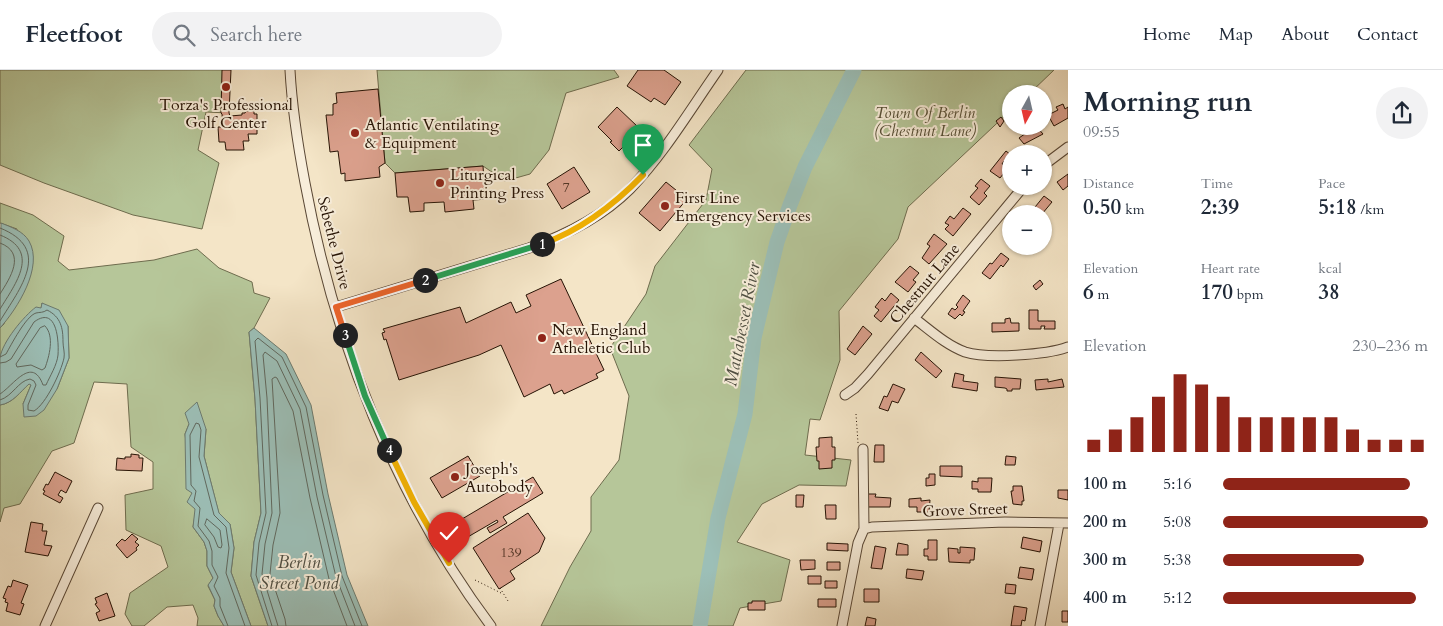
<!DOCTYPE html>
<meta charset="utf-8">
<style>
body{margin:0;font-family:Cardo,serif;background:#f2f2f3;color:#1f2937;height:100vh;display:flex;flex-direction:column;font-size:19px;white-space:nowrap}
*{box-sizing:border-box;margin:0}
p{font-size:16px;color:#747a83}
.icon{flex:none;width:28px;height:28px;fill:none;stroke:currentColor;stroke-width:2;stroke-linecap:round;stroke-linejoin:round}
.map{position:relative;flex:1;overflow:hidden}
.details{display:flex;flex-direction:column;background:#fff;width:375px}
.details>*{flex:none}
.needle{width:32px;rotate:188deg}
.buttons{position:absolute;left:1002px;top:15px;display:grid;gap:10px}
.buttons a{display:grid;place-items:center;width:50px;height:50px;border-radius:50%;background:#fff;box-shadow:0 1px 4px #0004;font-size:25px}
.pin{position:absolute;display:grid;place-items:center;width:42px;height:42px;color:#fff;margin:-51px -21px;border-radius:50% 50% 50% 0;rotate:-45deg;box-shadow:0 0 5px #0007}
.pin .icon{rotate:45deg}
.km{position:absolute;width:25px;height:25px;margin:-12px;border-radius:50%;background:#222;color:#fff;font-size:14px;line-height:25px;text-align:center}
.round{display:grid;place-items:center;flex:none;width:52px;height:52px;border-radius:26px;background:#f2f2f3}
.overview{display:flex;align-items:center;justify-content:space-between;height:85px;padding:0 15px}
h1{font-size:28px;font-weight:800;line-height:38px}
.metrics{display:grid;grid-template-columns:repeat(3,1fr);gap:8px;height:85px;padding:5px 15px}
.metrics div{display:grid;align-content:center}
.metrics b{font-size:21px;font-weight:800}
.metrics small{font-size:14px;font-weight:400}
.metrics p{font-size:14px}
.chart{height:140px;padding:10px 15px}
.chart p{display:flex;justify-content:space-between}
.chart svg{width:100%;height:90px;margin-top:5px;stroke:#8f2418;stroke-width:6}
ul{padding:0 15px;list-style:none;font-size:16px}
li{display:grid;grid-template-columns:80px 60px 1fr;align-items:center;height:38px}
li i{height:12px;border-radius:6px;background:#8f2418}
header{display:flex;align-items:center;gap:30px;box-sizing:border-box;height:70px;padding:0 25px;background:#fff;border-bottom:1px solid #e0e1e3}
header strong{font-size:24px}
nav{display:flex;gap:28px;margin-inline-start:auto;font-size:18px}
.search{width:350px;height:45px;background:#f2f2f3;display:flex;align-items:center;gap:12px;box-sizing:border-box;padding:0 18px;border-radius:28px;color:#747a83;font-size:19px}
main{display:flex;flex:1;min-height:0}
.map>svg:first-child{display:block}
</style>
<header>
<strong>Fleetfoot</strong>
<div class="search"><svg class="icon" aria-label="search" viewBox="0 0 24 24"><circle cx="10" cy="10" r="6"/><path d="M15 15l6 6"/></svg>Search here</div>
<nav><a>Home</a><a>Map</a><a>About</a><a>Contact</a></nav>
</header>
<main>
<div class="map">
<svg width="1068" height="556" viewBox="0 0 1068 556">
<rect width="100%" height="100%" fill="#f4e5c7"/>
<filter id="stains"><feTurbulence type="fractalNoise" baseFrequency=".004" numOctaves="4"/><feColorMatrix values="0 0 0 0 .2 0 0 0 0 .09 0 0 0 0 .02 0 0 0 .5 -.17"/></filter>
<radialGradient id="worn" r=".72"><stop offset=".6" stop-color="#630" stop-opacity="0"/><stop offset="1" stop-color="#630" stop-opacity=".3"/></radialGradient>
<path fill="#b6c699" stroke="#6e6c4e" d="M0,0h229l-1,43 -22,-1 -8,38 21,13 -17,66 -69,-14 -89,-32 -44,-18z
M377,0h237l5,7 -53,16 -17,57 -19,24 -25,7 -22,-15 -88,7 -10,-10z
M746,0h308l-25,24h-18v16l-103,97 -10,32 -59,72 1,49 -20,60 -10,-1 -5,36 46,5 -5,26 -47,-1 -37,19 -25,38 53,18 -9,41 -41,7 -7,18h-192l29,-59 21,-36v-34l28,-37 10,-64 -19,-48 36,-54 9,-28 51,-66 6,-31 -23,-24z
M0,133l33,12 31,21 -6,25 11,9 85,-10 43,-11 22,19 33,14 2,11 16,5 -16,30 -5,4 6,67 6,114 -7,29 -3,34 17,50h-17l-20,-54 3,-24 -4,-24 -11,-10 -15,-58 2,-27 -17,-5 -4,10 7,59 4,16 -3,18 11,15 3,9v15l6,12 -5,8 7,14 -1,6 4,10 6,10h-27l1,-8 -5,-13 -26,2 -23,19h-12l-7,-12 5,-21 38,-26 -7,-21 -35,-16 -1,-35 28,-6v-27l-22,-15 -4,-63 -33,-2 -20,61 -22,8 -32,53 -16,4 -4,14v-117c13,-2 20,-13 29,-22l2,2 -8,19 34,-15 12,-31 -1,-32 -26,-23 -1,6 -34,32 -7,15v-28l4,-4 13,-95 -17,-6z"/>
<path fill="#9cbfb7" stroke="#6c7a6f" d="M1,153c10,4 22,8 28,18 15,26 -12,68 -29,87z
M42,233l17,7 9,16 1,32 -12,31 -13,21 -8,6 -12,1 -1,-13 8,-19 -2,-1c-9,8 -16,19 -29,21 0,-15 0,-32 0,-47 2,-16 24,-42 36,-51l5,1z
M254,258l32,26 25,51 17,89 19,81 21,51h-100l-17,-50 3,-34 7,-29 -6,-114 -6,-67z
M197,332l9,27 -2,27 15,57 11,11 4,24 -3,24 20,54h-27l-6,-10 -4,-10 1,-6 -7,-15 5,-7 -6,-12v-15l-3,-9 -11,-15 2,-18 -8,-7 5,-9 -6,-4 -1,-55 4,-10 -4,-11z"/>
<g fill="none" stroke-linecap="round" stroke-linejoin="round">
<path stroke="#60685e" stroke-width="1" d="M0,158c53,21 20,60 0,93
M0,165c41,16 16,48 0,74
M0,173c27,10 10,35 0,51
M45,256c10,10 4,31 0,42l-3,2 -11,-5 -14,2 -1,-3 24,-36z
M0,287l6,-3c5,-9 20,-38 30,-41 4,-1 7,0 11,-3 14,7 16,18 16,32 0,5 2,11 1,16 -3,14 -18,46 -30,53l-6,-1v-5l8,-20 -2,-4 -4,-2c-12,2 -17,17 -30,21
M0,293l6,-1 5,-3 23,-37c23,-17 25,19 24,33 -1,10 -8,21 -12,30h-3c-11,-30 -30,1 -43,9
M207,449l13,11 2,15 -1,3 -3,-1 -4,-10 -9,-12z
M228,556l-8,-20v-8l-6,-12 4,-9 -6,-12v-14l-3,-10 -11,-15 2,-18 -6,-7 2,-10 -5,-6 -1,-50 6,-12 3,1 2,6 -2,27 15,58 12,12 3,21 -3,25 19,53
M272,556l-16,-51 3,-32 7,-30 -6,-115 -5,-57 3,-3 24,19 24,50 17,88 19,81 20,50
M278,556l-16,-52 3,-30 7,-31 -5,-115 -4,-43 2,-3 12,9 23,48 17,88 19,80 19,49
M286,556l-1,-7 -15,-45 3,-29 7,-32 -8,-134 3,-2 2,1 16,33 17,87 19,81 18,47"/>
<path stroke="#9cbfb7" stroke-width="15" d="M700,556l18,-108 27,-104 9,-76 23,-96 13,-37 15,-38 49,-97"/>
</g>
<path fill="#dca18e" stroke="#251204" d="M222,0h9l-2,43 1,3 12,-1v-2h3l1,-2h8v3h3v20h-9l1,7h-6l1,9h-18l-1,-8h-6l-1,-15h5l-1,-13 -1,-1z
M638,0h26l17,12 -16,23 -11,-7 -3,4 -24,-16z
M378,19l7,74 -6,4 1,10 -35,4v-8l-4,1 -3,-23 -8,1 -4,-37h7v-11l4,-1 -1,-10z
M1063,34l2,5 3,-2v11l-14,8 -6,-11 10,-5 -2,-3z
M617,37l21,20 -9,9 2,2 -4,4 2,2 -3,3 -2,-1 -5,5 -9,-9 2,-1 -14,-14z
M1001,47l3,4 -4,6 -4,-6z
M1036,56l7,8 -19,10 -5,-6z
M1006,81l5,4v4l-3,5 -4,-3 -2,3 6,4 -8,10 -10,-7z
M483,96l2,28h3v5l-15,1 1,9 -29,3 -1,-10 -20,1v8l-14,1 -2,-15h-11l-2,-24z
M574,97l16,25 -28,17 -15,-25z
M1068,104v12l-5,4 -6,-8z
M981,109l9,7 -6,7 3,3 -8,9 -9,-8 8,-9 -3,-2z
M666,112l21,17 -27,32 -21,-18z
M1044,126l8,6 -10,12h-9l-2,-2z
M963,138l8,6 -18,22 -8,-7 4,-4 -4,-2 5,-7 4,3z
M934,164l13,10 -18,20 -7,-6 8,-12 -3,-2z
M1001,183l8,6 -6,8 -2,-2 -11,14 -8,-6 8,-10 2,1z
M910,196l9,7 -6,7 3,2 -8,10 -13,-10z
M561,209l43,91 -8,4 2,4 -34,16 -2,-4 -8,4 -4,-10 -26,13 -23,-52 -22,10 -80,25 -13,-41 -2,1 -2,-7 3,-1 -2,-3 77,-22 6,16 45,-21 5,11 15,-7 -5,-11z
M1040,210l3,4 -7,6 -3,-4z
M891,223l8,7 -18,22 -7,-6 5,-6 -4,-3 7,-9 3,3z
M963,225l7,6 -7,10 2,1 -3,4 -2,-2 -5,5 -7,-5 4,-6 3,2 3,-3 -2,-2z
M1029,240h9v11h17v8h-11l1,-3h-4v3h-12z
M1010,248l1,5h8v8l-27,1v-9h13v-4z
M863,256l9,8 -17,21 -8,-6z
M921,282l21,19 -6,7 -21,-18z
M955,303l9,2 -1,6 15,2 -1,8 -25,-4z
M995,307l26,2 -1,10h-8v2h-5v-2l-2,-1 -10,-1z
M1048,309v3l14,-3 2,8 -28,3 -1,-10z
M893,314l12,5 -7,14 -6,-2 -4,10 -9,-3 5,-12 3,1z
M832,367v10h3v13h-3v8l-13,1v-8h-2l-1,-14h3v-9z
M875,375h9v17h-10z
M131,384l8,1v3h4l-1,13 -26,-1 1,-12 8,1v-2h6z
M468,386l12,20 -38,22 -12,-20z
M1006,386l10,1 -1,8h-10z
M940,396h22v11l-22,-1z
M55,402l17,9 -6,12 -5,-3 -3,5 5,3 -3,5 -17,-9 2,-3 -2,-1 3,-6 2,1z
M929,404h6v11l-9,1v-8h3z
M533,407l10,16 -40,24 4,6 -17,10 -3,-5 11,-6 -1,-2 -31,18 -9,-16z
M978,408h14l-1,14h-13v-3h-6v-8l6,1z
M1013,416h9l2,15h-2v4l-9,-1 -2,-13h2z
M1058,420h10v10l-10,-2z
M868,424h8l-1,3 16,1 -1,9h-22z
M796,425h8l-1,12h-7z
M921,428v3l9,-1 -1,12h-12v-5h-8v-8z
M825,435h11v14h-10z
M528,443l17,25 -6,14 -29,19 5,8 -16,10 -26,-41z
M31,452l12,2 -1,7h5l-3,14 8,1 -4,10 -23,-4z
M132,464l6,5 -3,3 4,3 -3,3 1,2 -10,8 -11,-13 6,-6 3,2z
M1023,467l19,4 -2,11 -19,-4z
M928,470h9v20h-9v-4h-4v-7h4z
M827,473l21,1v7l-21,-1z
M898,473l10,2v10h-12z
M875,476l11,2 -4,21 -11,-1z
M960,477l15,1 -1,12h-4v3l-21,-1 -1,-14 10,1v4h2z
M800,490h15v9l-14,1z
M827,492h13v8h-13z
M1020,497l14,2 -2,11 -14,-2z
M907,499l17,2 -2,9 -16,-2z
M808,506h13v8h-13z
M13,510l15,5 -7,18 3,1 -4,11 -14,-4 2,-8 -3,-1 1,-3 -3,-1 5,-12 3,1z
M825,511h12v7h-12z
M1006,514l10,1 -1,9 -10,-1z
M864,519h15v13h-15z
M107,523l8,23 -16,5 -3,-8 4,-2 -5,-7 2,-1 -2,-5z
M818,529h18v8h-18z
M752,531h13v9h-17v-7h4z
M1014,536l13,2 -2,13 -3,-1 -1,6h-10z
M1062,541h6v11h-6z
M867,547l9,2 -1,7h-10z"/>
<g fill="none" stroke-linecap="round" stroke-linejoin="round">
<g stroke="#594735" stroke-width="11">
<path id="minor" d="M290,0c2,38 8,76 15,113 29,157 90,315 186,443
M1044,95l24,-18
M336,237l193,-59c37,-13 73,-31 101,-59 34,-35 60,-79 88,-119
M914,248c16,12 32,27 51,34 22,7 82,3 103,-5
M845,325l10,-7 13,-14 156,-188
M864,459l8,-2 133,-5 63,1
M45,556l53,-118
M842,556l16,-83 6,-14 -1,-80
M1040,556l19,-102"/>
</g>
<path stroke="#251204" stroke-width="1" stroke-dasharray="1 2.5" stroke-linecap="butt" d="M856,344l2,29
M475,510l28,14
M500,518l8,13"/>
<use href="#minor" stroke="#f8eedb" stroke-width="9"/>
</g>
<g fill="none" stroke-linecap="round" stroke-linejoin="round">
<g stroke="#fff" stroke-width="10">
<path id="split-1" d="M542,174c39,-14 73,-40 101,-69"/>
</g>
<g stroke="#fff" stroke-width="10">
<path id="split-2" d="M425,210l117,-36"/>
</g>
<g stroke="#fff" stroke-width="10">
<path id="split-3" d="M345,265l-9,-28 89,-27"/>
</g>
<g stroke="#fff" stroke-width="10">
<path id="split-4" d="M345,265l20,61 24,54"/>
</g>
<g stroke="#fff" stroke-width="10">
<path id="split-5" d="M389,380l25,52 35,61"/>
</g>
<use href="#split-1" stroke="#f5b400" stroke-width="6"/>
<use href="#split-2" stroke="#22a559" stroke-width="6"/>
<use href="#split-3" stroke="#f0652b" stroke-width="6"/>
<use href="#split-4" stroke="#22a559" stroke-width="6"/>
<use href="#split-5" stroke="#f5b400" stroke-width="6"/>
</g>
<g fill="#8f2418" stroke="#f8eedb" stroke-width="2">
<circle cx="226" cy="17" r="5"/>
<circle cx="355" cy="63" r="5"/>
<circle cx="440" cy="113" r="5"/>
<circle cx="665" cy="136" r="5"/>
<circle cx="542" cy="268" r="5"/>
<circle cx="455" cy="407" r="5"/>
</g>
<g text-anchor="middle" stroke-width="4" stroke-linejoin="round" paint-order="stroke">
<g font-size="14" fill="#533626">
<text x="566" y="122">7</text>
<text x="511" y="487">139</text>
</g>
<g font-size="16" fill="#251204" stroke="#f8eedb" text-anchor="start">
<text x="226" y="40" text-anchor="middle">Torza's Professional<tspan x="226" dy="18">Golf Center</tspan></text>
<text x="365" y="60">Atlantic Ventilating<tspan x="365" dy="18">&amp; Equipment</tspan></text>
<text x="450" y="110">Liturgical<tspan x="450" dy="18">Printing Press</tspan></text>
<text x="675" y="133">First Line<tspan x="675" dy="18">Emergency Services</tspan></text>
<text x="552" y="265">New England<tspan x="552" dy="18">Atheletic Club</tspan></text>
<text x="465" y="404">Joseph's<tspan x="465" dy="18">Autobody</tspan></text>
</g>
<g font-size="16" font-style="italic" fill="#585138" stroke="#f8eedb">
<text x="925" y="48">Town Of Berlin<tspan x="925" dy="18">(Chestnut Lane)</tspan></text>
</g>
<g font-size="16" fill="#251204" stroke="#f8eedb">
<text transform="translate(335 173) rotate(76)" y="6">Sebethe Drive</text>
<text transform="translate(924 213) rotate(-50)" y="6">Chestnut Lane</text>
<text transform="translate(965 439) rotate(-2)" y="6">Grove Street</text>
</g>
<g font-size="18" font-style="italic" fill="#4f4f43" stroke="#f8eedb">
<text transform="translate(742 254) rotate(-79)" y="6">Mattabesset River</text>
<text x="299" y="498">Berlin<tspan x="299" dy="21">Street Pond</tspan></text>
</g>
</g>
<rect width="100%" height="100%" filter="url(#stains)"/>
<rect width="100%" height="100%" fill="url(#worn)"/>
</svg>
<div class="buttons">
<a><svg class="needle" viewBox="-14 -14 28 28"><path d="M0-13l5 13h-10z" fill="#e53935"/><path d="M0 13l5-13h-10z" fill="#747a83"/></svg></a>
<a>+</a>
<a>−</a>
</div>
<div class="pin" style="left:643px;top:105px;background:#1e9e55"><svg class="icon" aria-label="arrive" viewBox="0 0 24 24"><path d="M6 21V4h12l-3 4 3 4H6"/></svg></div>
<div class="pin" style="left:449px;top:493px;background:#d93025"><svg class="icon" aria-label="check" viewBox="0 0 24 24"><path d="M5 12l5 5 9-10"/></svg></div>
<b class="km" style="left:542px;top:174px">1</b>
<b class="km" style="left:425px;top:210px">2</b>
<b class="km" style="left:345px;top:265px">3</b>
<b class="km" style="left:389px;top:380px">4</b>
</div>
<section class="details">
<div class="overview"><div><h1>Morning run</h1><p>09:55</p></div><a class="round"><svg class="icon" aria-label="share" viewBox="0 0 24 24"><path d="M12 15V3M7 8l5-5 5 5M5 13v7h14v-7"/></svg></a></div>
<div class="metrics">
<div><p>Distance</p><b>0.50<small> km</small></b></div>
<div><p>Time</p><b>2:39</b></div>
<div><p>Pace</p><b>5:18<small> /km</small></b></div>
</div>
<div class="metrics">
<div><p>Elevation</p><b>6<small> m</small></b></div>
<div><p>Heart rate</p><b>170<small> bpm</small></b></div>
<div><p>kcal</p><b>38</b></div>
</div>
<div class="chart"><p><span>Elevation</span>230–236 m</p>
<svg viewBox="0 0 160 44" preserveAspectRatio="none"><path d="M5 44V38M15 44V33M25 44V27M35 44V17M45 44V6M55 44V11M65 44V17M75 44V27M85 44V27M95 44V27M105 44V27M115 44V27M125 44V33M135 44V38M145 44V38M155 44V38"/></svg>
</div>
<ul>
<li><b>100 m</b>5:16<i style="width:91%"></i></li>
<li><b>200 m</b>5:08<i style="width:100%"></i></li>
<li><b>300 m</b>5:38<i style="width:69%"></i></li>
<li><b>400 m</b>5:12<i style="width:94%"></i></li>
</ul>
</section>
</main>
